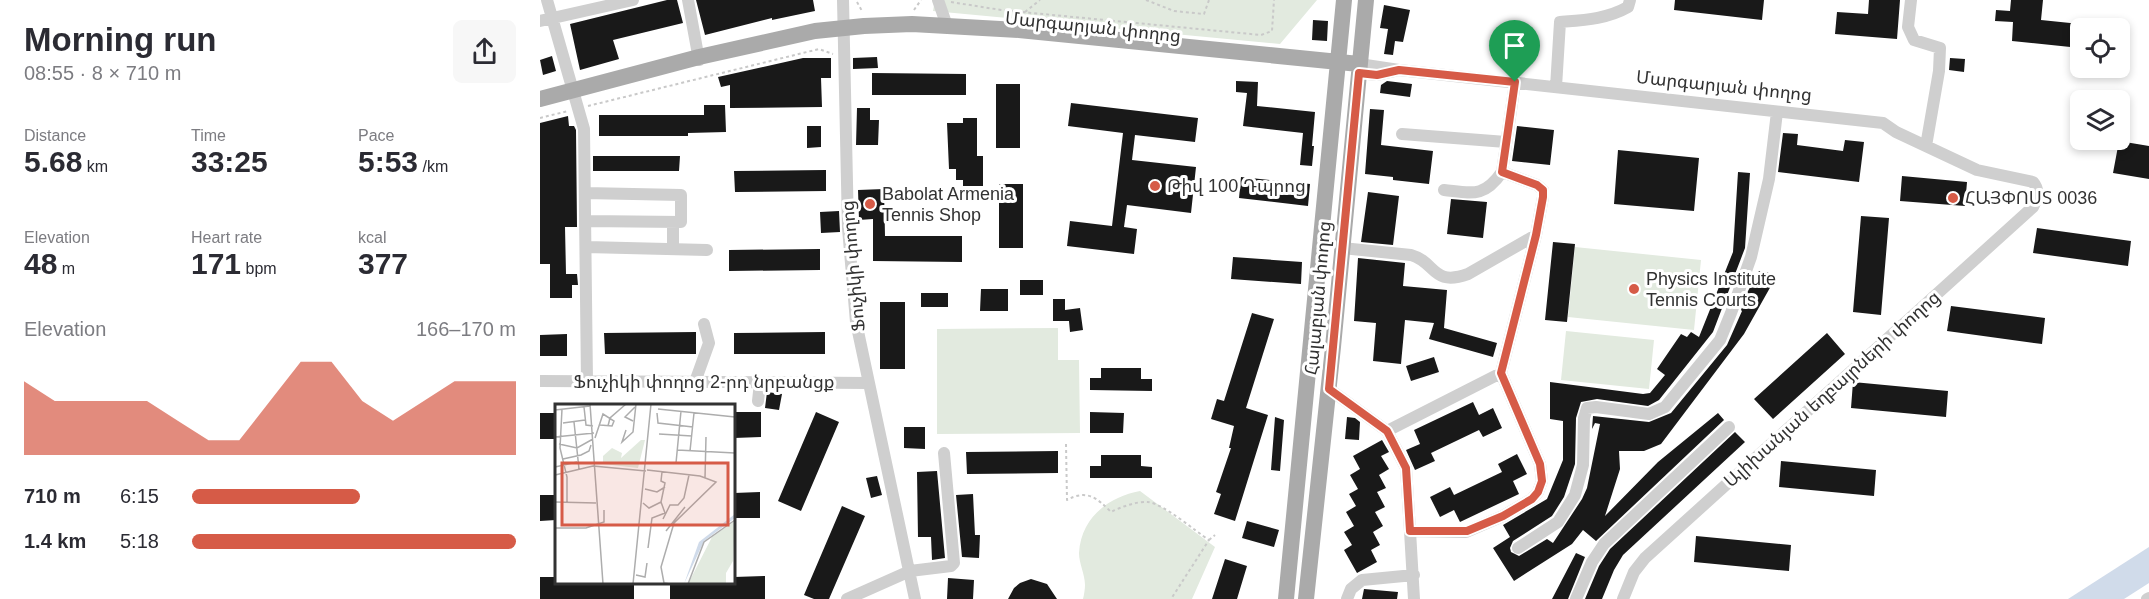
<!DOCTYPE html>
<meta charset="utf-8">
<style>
body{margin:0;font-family:Arial,"Noto Sans Armenian",sans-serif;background:#f7f7f7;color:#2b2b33;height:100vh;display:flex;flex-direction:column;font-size:22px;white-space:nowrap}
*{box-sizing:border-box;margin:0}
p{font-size:20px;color:#7c7c81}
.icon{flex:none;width:33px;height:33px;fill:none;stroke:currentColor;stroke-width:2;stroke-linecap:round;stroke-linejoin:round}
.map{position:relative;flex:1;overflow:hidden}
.panel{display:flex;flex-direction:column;background:#fff;width:540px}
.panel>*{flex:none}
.fabs{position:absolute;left:1530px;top:18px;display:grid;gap:12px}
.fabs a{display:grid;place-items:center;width:60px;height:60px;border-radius:9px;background:#fff;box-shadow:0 3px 9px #0003;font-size:30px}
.pin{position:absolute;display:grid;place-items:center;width:51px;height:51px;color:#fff;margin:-62px -26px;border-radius:50% 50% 50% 0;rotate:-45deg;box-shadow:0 0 6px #0007}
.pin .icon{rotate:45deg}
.round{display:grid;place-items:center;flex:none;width:63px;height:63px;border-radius:9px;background:#f7f7f7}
.overview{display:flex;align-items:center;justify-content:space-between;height:102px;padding:0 24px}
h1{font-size:33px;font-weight:800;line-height:45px}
.metrics{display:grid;grid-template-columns:repeat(3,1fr);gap:9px;height:102px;padding:6px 24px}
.metrics div{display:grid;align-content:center}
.metrics b{font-size:30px;font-weight:800}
.metrics small{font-size:16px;font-weight:400}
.metrics p{font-size:16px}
.chart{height:168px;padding:12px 24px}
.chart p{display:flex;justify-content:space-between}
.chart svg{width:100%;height:108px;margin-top:6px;fill:#d65b47;opacity:.7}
ul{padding:0 24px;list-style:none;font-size:20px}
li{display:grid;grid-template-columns:96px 72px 1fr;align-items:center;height:45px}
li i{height:15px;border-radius:8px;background:#d65b47}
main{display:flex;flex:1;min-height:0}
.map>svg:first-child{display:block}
</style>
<main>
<section class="panel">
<div class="overview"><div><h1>Morning run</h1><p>08:55 · 8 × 710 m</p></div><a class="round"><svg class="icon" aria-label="share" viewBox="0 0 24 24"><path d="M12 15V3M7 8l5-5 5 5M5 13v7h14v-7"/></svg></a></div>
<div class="metrics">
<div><p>Distance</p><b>5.68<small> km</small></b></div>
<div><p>Time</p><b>33:25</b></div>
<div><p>Pace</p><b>5:53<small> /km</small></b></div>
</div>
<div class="metrics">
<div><p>Elevation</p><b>48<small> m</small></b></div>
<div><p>Heart rate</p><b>171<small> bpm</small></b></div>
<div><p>kcal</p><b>377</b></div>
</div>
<div class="chart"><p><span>Elevation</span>166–170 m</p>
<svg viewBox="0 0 160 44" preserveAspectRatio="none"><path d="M0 44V14L10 22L20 22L30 22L40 22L50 30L60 38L70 38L80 22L90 6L100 6L110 22L120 30L130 22L140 14L150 14L160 14V44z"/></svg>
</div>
<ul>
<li><b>710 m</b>6:15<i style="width:52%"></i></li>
<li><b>1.4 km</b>5:18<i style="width:100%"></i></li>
</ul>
</section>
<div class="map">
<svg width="1609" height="599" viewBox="0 0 1609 599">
<rect width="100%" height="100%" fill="#fff"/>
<path fill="#e2eadf" d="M395,0h382l-37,44 -347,-33z
M1035,247l126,13 -7,70 -126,-13z
M518,328v32h21l1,73 -143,1v-105z
M1026,331l88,9 -5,49 -88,-9z
M600,491l75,56 -23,52h-109c1,-4 2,-10 2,-14 0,-11 -6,-21 -6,-32 2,-35 29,-56 61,-62z"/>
<path fill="#d0dbea" d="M1609,547v36l-25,16h-56z"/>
<path fill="#191919" d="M127,0h10l6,23 -70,17 6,19 -39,11 -10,-46z
M156,0h117l2,11 -43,9v-2l-67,17z
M1135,0h89l-2,20 -88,-10z
M1329,0h31l-3,39 -62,-5 2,-22 31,2z
M1471,0h32l-2,20 39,4v24l-68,-7 1,-19 -18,-1 1,-11 14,1z
M844,5l26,5 -7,32 -8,-1 -2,14 -9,-1 4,-25 -8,-1z
M773,20l15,1 -1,20 -15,-1z
M12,56l4,15 -13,4 -3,-15z
M337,57l1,11 -25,1v-11z
M263,58h28v20h-10l1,29 -92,1v-23l-9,2 -3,-10z
M1410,58l15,1 -1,13 -15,-2z
M332,73l94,1v21h-94z
M696,81l22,1 -1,24 58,6 -3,34h2l-2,20 -12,-1 3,-32 -60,-7 4,-33 -11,-1z
M847,81l25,3 -2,13 -30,-4 1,-8z
M456,84h24v64h-24z
M531,103l127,15 -3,24 -60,-7 -3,25 64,7 -5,46 -64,-8 -3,22 13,2 -3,25 -67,-8 3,-25 42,5 11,-93 -55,-7z
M164,105h21l1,27 -38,1v3h-89v-21h105z
M317,108h13v12h9l-1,25h-22z
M830,109l14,1 -3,35 52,6 -4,33 -36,-4v-3l-28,-3z
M28,116l1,10h5l2,4 1,97h-12l1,47h11l1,11h-6v13h-22v-34h-10v-141z
M423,118h14v38h6v30h-20v-6h-7v-11h-7l-2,-46h16z
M267,126h14v21l-14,1z
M977,126l37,4 -4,35 -38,-4z
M1243,133l15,1 -1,11 46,6 2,-11 19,2 -5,40 -81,-10z
M1579,141l30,5v33l-36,-6z
M1078,150l81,8 -5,53 -80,-7z
M53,156h87l-1,15h-86z
M286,170v21l-91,1 -1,-21z
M1198,172l12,1 -5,75 -32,84 -54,68 -11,6 -51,-7 -16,3 -5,16 -1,46 -11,33 -12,19 -39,25 -3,7 1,4 8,4 28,-17 6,4 29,-44 5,-11 13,-64 -5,-1 -3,6 1,-13 56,6 22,-9 56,-68 15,-34 -1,-1 7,-19 11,-20 7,4 1,-3 9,5 -32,57 -83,110 -17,7h-25l1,18 -15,47 53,-54 60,-49 6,7 -128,121 -13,-11 -11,14 -58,37 -21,-33 17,-11 -7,-12 44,-26 16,-39v-39l-13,-2v-37l93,12 7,-1 15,-18 -8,-6 24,-35 6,3 4,-5 8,5 34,-85z
M1362,176l65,6 -2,24 -65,-5z
M701,177l69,7 -2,22 -69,-8z
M459,184h24v64h-24z
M344,189l1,47h77v26l-89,-1v-42l-14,1 -1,-30z
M828,192l31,4 -6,49 -32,-3z
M911,199l36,3 -4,36 -36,-4z
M299,211l1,21 -19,1 -1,-21z
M1321,216l28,2 -8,97 -28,-3z
M1497,228l94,13 -3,25 -95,-13z
M1013,242l22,2 -8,78 -22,-2z
M280,249v21l-91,1v-21z
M693,257l69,5 -1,22 -70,-5z
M818,258l47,5 -2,23 44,4 -3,38 53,15 -4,14 -64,-18 5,-16 -29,-3 -4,44 -28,-3 3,-38 -22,-2z
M480,280h23v15h-23z
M441,289h27v22h-28z
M381,293h27v14h-27z
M513,299h12v11l15,-2 3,22 -13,2 -1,-11h-16z
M340,302h25v67h-25z
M1411,306l94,12 -3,26 -95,-13z
M712,313l22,6 -28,89 22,7 -33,106 -21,-7 7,-20 -5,-2 15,-44h-2l5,-22 -23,-7 6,-20 7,2z
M156,332v22h-91l-1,-21z
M285,332v22h-91v-21z
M1287,333l18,21 -72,65 -19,-20z
M27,334v22h-27v-21z
M894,357l5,15 -28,9 -5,-15z
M561,368h40v11h11v12l-62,-1v-12h11z
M1313,382l95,9 -2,26 -95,-9z
M227,392l15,2 -3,16 -14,-2z
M933,402l6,13 14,-7 9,20 -19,9 -4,-7 -48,23 4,8 -20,9 -9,-20 14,-6 -6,-14z
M194,412h27v25l-27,1z
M276,412l23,10 -38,89 -23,-10z
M550,412l34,1 -1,20h-33z
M0,413h16v26h-16z
M735,417l9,3 -4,51 -9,-1z
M807,417l8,1 5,4 -1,18 -14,-1z
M364,427h21v22l-21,-1z
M1195,432l10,10 -122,113 -9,15 -12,29h-17l14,-33 11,-17z
M842,440l7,12 -8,4 8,13 -10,6 7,13 -9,4 8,15 -10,5 8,14 -10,6 7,13 -9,5 6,12 -20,11 -13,-23 8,-5 -8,-13 10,-6 -8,-14 10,-6 -7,-12 9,-5 -8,-14 10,-6 -7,-13z
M518,451v22l-91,1 -1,-22z
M977,454l10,20 -14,7 6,13 -59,28 -6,-12 -14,7 -10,-20 20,-10 4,8 48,-23 -4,-8z
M561,455h40v11l11,1v11h-62v-12h11z
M1241,461l95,9 -2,26 -95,-9z
M397,471l8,87 -13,2 -1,-23h-13l-1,-65z
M337,476l5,19 -11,3 -5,-20z
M220,492v26h-26v-25z
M433,494l2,41h5l-1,23 -17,-1 -6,-62z
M0,495h16v25l-16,1z
M302,506l23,10 -36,83h-15l-10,-4z
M707,521l32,9 -5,17 -32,-9z
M1156,536l95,9 -2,26 -95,-9z
M1036,553l9,4 -17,42h-16z
M685,559l22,7 -10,33h-25z
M225,576v23h-95v-17h64v-5z
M0,577h16v5h78v17h-94z
M408,578l26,2 -1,19h-26z
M491,579l16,5 10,15h-49l6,-11 6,-5z
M824,589l34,3 -1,7h-35z"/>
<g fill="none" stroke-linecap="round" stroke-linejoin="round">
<path stroke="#c9c9c9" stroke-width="2" stroke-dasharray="3 3" stroke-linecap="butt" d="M606,0l28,11 30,3 5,-14
M317,2l5,9
M411,2l50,8 260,25 11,-4 2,-31
M374,10l7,-10
M485,12l15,-12
M48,106l231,-57 14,5
M0,118l28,-7
M526,444l1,56c20,-11 30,-2 44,12 10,-5 26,-11 37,-10 16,2 47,29 61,38l-38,59
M669,540l6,-5"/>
<path stroke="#cfcfcf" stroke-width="12" d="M7,0l37,129 3,253
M148,0l11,60
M303,0l5,228 8,94 59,277
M398,0l9,26
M1371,0l-3,27 6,13 26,8 -1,23 -13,75
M0,21l93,-21
M819,64l40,6 484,53 13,9 81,38 56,12c7,8 5,16 0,25l-388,351 -11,14 -11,27
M819,73l18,2 18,-4
M1016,87l4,-65c24,-2 47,-3 68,-15l2,-7
M862,134l104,8
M904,190c28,3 40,8 58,-18
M45,193l96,2v27l-96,-1
M46,247l121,3
M802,248l69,7c25,7 21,32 57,19l68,-39
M133,249v-27
M0,381l329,2
M155,382l14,-39 -5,-19
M789,389l58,42 114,-58
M218,401l2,-18
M847,431l19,37 4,63
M978,548l40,-26 17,-27 8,-30 1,-47 3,-10 9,-1 53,7 16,-7 55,-67 11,-27 20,-56 18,-78 8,-67
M307,599l63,-28 41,-5 3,-3 -10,-110
M807,599l4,-10 11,-9 52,-5
M874,599l-4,-68 56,1 37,-16 29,-17 6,-7 4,-11 -2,-17 -39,-91 35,-138 7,-38v-7l-6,-5 -35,-13 13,-89
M1036,599l16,-37 12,-18 125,-117
M1607,599l2,-1"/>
<path stroke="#aaa" stroke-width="16" d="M0,99l159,-42 116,-26 49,-5 48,-2 107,6 340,34
M746,599l58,-599
M766,599l27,-252 33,-347"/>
</g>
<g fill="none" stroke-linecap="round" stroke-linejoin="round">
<g stroke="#fff" stroke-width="12">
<path id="route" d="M859,70l116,12 -13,90 35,13 6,5v7l-7,38 -35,138 39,91 2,17 -4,11 -6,7 -29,17 -36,15h-57l-4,-63 -19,-37 -58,-42 30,-316 18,2z"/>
</g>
<use href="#route" stroke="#d65b47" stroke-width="8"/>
</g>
<g fill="#d65b47" stroke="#fff" stroke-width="2">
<circle cx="615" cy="186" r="6"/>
<circle cx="1413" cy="198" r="6"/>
<circle cx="330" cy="204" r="6"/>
<circle cx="1094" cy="289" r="6"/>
</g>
<g text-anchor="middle" stroke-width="6" stroke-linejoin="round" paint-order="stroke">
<g font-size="18" fill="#323232" stroke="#fff">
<text transform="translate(553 27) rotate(6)" y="6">Մարգարյան փողոց</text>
<text transform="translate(1184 86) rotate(6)" y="6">Մարգարյան փողոց</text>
<text transform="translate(313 266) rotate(-95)" y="6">Ֆուչիկի փողոց</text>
<text transform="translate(778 298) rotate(-85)" y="6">Հալաբյան փողոց</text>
<text x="164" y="388">Ֆուչիկի փողոց 2-րդ նրբանցք</text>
<text transform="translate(1292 389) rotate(-42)" y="6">Ալիխանյան եղբայրների փողոց</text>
</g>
<g font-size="18" fill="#323232" stroke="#fff" text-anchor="start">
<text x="627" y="192">Թիվ 100 Դպրոց</text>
<text x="342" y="200">Babolat Armenia<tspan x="342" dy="21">Tennis Shop</tspan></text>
<text x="1425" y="204">ՀԱՅՓՈՍՏ 0036</text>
<text x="1106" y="285">Physics Institute<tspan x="1106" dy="21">Tennis Courts</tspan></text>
</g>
</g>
<g transform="translate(15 404)">
<rect width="180" height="180" fill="#fff"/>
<path d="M86,36h4l-7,28 -35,-4v-8l9,-8 10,5 -1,5zM180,117l-2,40 -7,12v11h-38l24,-47z" fill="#e2eadf"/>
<path d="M180,110v4l-31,23 -20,43 15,-42z" fill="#d0dbea"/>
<path fill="none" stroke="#adadad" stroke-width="1.5" d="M35,0l13,180M29,3l2,18 7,1M7,5l-2,39 7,29v25M103,5l77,8M0,6l35,-4M102,9l1,10 35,4M78,17l-8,-4 10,-10M19,18l5,47M8,19l22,-3M53,22l2,-8 16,-14M71,26l-4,12 11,-10 3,-28M104,30l33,2M0,33l39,-4M40,34l8,-24 11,7 -2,5 -12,-1M4,40l18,4 16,-9M122,46l58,3M135,47l4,-38M8,55l18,-4 8,-4 2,-6M121,59l5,-52M0,63l22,-5M92,66l53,6 16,6 -42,41 -13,44 3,16 6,1M0,71l38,-9 53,5M150,74l1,-41M90,85l12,3 8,-5M0,98l41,1M88,99l6,5 12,-6M108,115l7,-14h8l6,-7 5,-23M0,124h31l18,-6v-12M111,127l19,-24M93,144l4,-30 13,-5 -4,-11 4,-19 -4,-2 1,-9M81,171l9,2 2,-14M78,180l18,-180M133,180l16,-42 31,-22"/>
<path fill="#d65b47" fill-opacity="0.15" stroke="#d65b47" stroke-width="3" d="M7,59h166v62h-166z"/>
<rect width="180" height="180" fill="none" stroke="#323232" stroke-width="3"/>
</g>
</svg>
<div class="fabs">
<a><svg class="icon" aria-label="locate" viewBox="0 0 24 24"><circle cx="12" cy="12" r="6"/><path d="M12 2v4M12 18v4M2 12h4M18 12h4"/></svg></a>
<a><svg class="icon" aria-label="layers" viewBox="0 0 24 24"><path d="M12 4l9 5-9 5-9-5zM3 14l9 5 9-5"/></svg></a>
</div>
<div class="pin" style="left:975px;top:82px;background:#1e9e55"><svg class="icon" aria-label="arrive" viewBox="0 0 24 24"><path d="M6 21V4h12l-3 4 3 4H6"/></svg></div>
</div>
</main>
